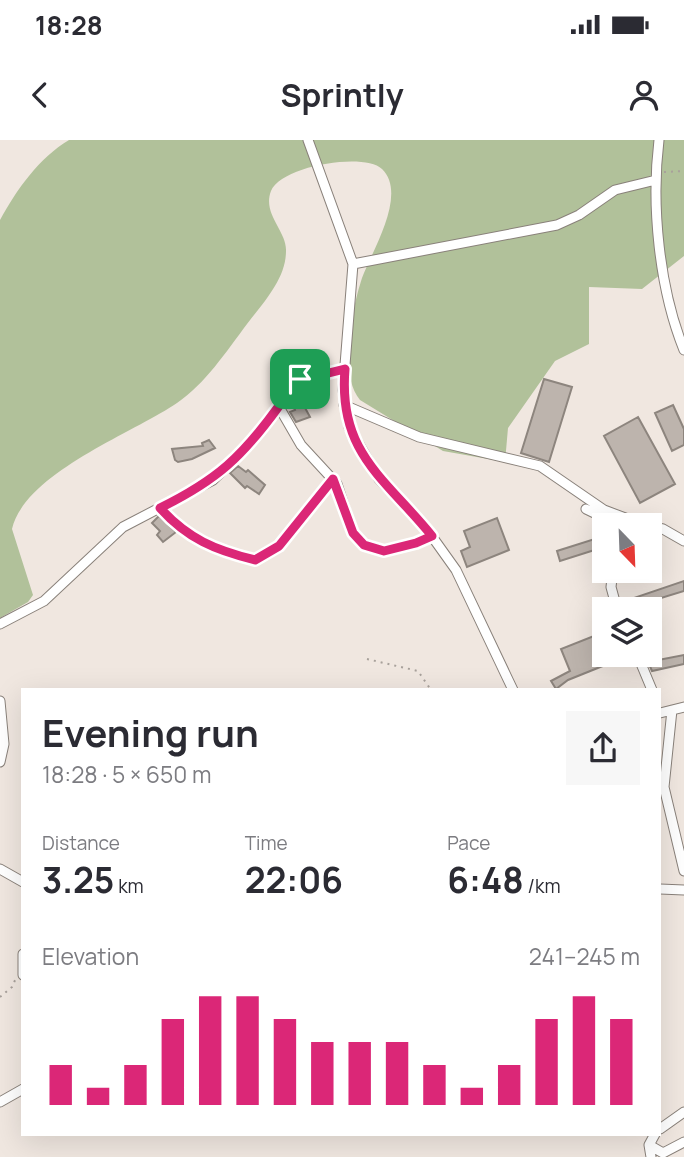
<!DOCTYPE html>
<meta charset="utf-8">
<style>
body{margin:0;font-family:Manrope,sans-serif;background:#f7f7f7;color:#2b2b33;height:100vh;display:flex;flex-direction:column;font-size:26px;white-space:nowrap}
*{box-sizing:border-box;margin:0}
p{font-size:23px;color:#7c7c81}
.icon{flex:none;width:38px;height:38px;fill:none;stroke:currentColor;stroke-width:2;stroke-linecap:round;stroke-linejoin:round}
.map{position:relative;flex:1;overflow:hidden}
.side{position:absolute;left:21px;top:548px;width:640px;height:448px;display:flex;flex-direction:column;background:#fff;border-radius:0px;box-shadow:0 7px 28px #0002}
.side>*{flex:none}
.needle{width:46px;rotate:157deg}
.fabs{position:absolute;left:592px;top:373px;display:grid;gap:14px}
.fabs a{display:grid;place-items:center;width:70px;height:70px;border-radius:0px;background:#fff;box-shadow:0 7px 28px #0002;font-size:35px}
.pin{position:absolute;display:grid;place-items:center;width:60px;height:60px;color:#fff;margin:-30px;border-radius:14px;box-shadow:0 4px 10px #0006}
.round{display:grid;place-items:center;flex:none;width:74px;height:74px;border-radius:0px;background:#f7f7f7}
.headline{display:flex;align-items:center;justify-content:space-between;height:119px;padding:0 21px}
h1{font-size:38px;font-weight:700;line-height:52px}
.metrics{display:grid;grid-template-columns:repeat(3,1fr);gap:10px;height:119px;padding:7px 21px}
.metrics div{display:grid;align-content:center}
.metrics b{font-size:35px;font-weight:700}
.metrics small{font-size:19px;font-weight:400}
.metrics p{font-size:19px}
.chart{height:196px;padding:14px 21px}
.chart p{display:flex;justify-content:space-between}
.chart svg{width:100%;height:126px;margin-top:7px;stroke:#db2777;stroke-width:6}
.status{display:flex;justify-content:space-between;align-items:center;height:49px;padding:0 35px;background:#fff;direction:ltr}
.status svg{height:19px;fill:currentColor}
header{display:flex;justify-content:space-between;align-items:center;height:91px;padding:0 21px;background:#fff;font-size:32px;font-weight:700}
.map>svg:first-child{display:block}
</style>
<div class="status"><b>18:28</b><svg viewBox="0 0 49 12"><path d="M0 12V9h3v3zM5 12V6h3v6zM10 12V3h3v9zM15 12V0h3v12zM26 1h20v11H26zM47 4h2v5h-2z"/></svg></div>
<header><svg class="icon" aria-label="back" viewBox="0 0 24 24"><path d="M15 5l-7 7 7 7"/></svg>Sprintly<svg class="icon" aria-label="person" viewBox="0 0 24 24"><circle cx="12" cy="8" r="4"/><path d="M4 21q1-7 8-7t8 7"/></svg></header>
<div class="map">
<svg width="684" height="1017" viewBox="0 0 684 1017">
<rect width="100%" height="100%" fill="#f0e7e0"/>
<path fill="#b1c19a" d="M69,0h615v116l-42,33 -53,-2v57l-34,17 -47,67 -3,34 -62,-11 -83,-51c-22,-26 -8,-91 2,-122 10,-27 46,-84 20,-109 -18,-17 -101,-3 -111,22 -9,23 16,40 15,60 0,28 -23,52 -39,73 -21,28 -42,60 -70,79 -44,30 -152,70 -165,126l21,66 -5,7 -28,16v-398c17,-31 39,-62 69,-80z"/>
<path fill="#bdb4ad" stroke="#8d857e" stroke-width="2" d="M544,239l28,8 -23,75 -28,-9z
M298,255l12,22 -14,5 -6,-10 5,-2 -4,-11z
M673,265l11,24v16l-12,6 -17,-38z
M638,277l37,67 -35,19 -36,-67z
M209,300l6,8 -23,11 -14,3 -3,-2 -3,-11 31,-3 -1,-3z
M238,326l8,6 2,-2 17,15 -6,9 -12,-8 -2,2 -15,-15z
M159,376l17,16 -13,10 -6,-7 3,-4 -8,-8z
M497,378l12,32 -42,17 -6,-16 9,-4 -6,-16z
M604,396v11l-44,14 -3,-10z
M684,441v10l-59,18 -3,-7z
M604,492v22l26,1 -62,25 -12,9 -5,-8 19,-10 -9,-22z
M684,515v9l-32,7 -4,-9z"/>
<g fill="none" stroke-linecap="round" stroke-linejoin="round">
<g stroke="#89817a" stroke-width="11">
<path id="minor" d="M308,0l45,124 -10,126 6,37 30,52 47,49 30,42 57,120
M659,0c-8,65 0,148 25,210
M353,124l204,-39 22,-10 36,-25 41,-10
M344,265l75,32 121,29 64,44 40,15
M279,267l22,38 36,39 16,49 11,12 20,6 33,-8 15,-7
M161,368c27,31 54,42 94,52l24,-14 54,-67
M586,369l33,16
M649,386l14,3 21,12
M613,430l-2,17 6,22
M0,484l44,-23 79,-74 90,-47 31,-30 35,-43 13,-25 53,-13
M637,514l15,36
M0,561l4,43 -4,18
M672,570l-8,77 20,84
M660,573l24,-6
M0,729l23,13
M660,749l24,1
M23,814v21
M0,962l23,-13
M660,989l24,-17
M649,1005l14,8 21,-11
M651,1017l-2,-12 6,-11"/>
</g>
<path stroke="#a8a19b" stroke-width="2" stroke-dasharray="2 5" stroke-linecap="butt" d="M664,32l20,-1
M367,519l51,12 13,19
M0,857l12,-10 4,-9"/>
<use href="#minor" stroke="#fff" stroke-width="9"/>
</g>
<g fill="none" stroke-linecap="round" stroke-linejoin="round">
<g stroke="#fff" stroke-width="14">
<path id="route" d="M345,229c-7,84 40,109 87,167l-16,7 -32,8 -20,-6 -11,-12 -20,-54 -54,67 -24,14c-40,-10 -67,-21 -95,-52 57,-28 82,-51 119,-102 6,-7 8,-16 13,-24z"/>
</g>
<use href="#route" stroke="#db2777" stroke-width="9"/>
</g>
</svg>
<div class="fabs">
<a><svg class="needle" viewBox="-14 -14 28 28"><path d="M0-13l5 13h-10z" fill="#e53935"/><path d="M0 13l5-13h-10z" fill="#7c7c81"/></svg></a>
<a><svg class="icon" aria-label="layers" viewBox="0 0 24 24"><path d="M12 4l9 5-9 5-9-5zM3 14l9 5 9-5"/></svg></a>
</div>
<div class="pin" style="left:300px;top:239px;background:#1e9e55"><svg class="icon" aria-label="arrive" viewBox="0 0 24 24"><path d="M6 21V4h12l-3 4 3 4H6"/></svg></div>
<section class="side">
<div class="headline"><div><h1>Evening run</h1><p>18:28 · 5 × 650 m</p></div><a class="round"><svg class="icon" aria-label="share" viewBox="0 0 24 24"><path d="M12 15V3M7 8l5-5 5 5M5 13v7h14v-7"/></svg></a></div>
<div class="metrics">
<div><p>Distance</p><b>3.25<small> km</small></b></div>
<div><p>Time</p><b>22:06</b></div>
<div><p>Pace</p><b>6:48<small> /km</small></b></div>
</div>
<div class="chart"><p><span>Elevation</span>241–245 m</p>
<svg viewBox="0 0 160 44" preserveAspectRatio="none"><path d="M5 44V30M15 44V38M25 44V30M35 44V14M45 44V6M55 44V6M65 44V14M75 44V22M85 44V22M95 44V22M105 44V30M115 44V38M125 44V30M135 44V14M145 44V6M155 44V14"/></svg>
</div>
</section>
</div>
